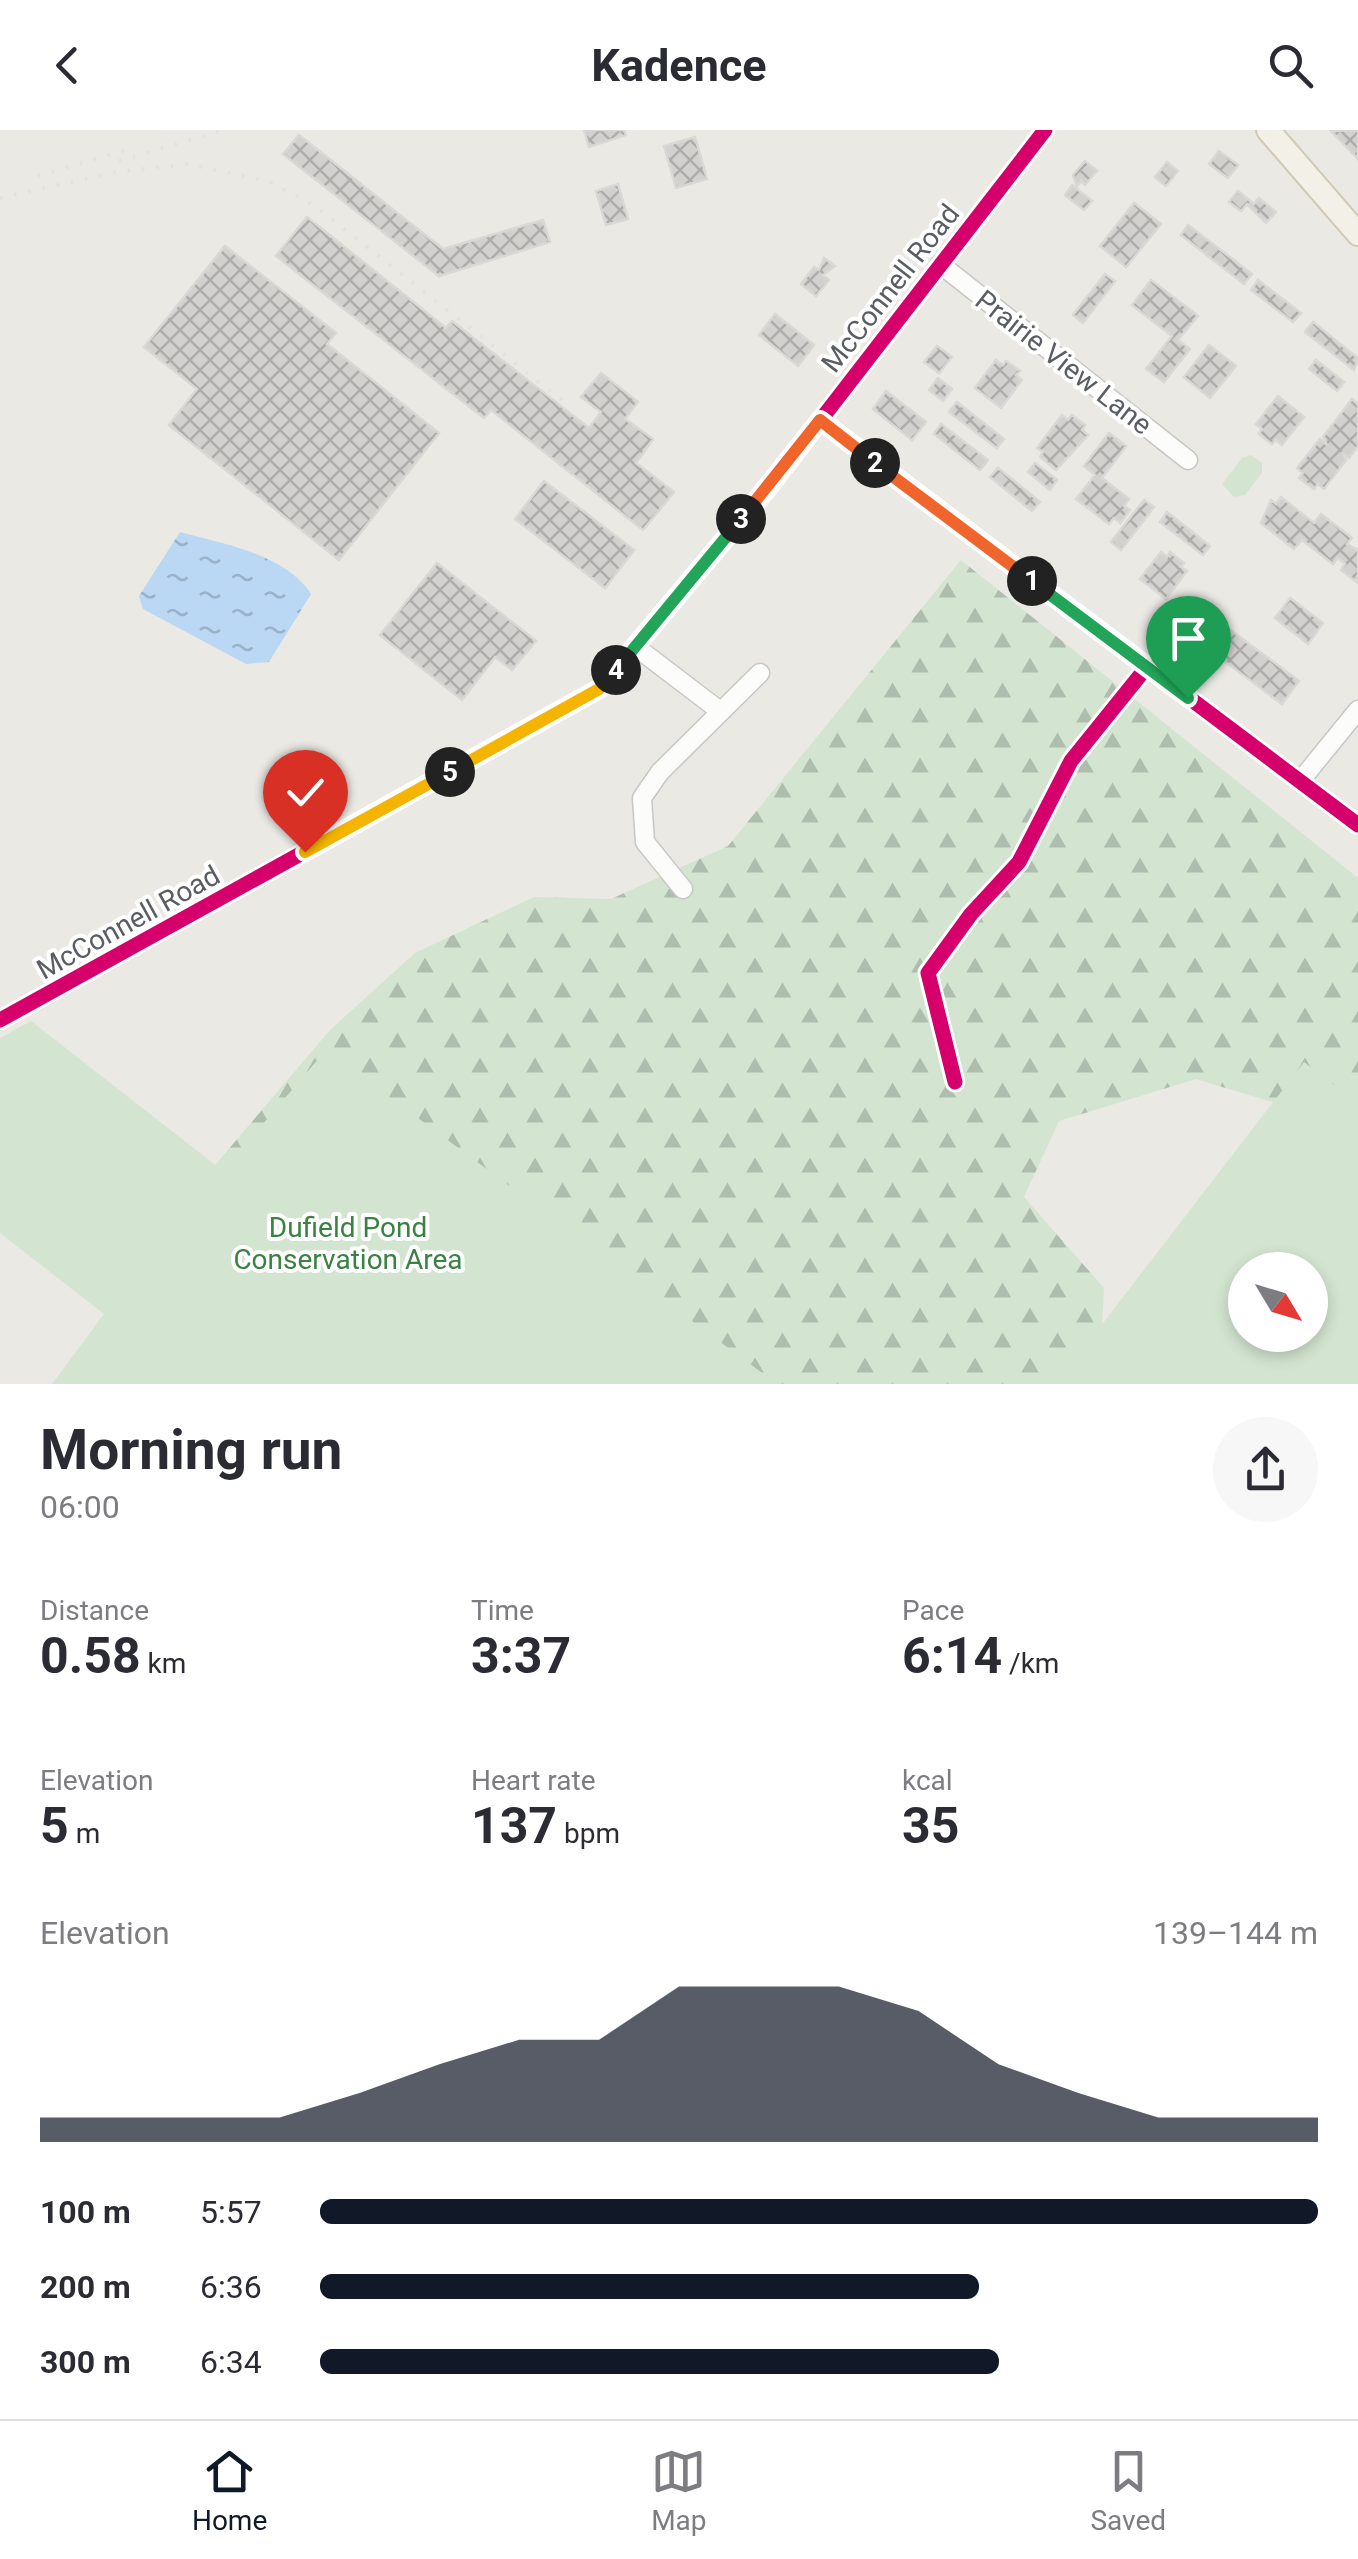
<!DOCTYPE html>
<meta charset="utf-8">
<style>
body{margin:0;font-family:Roboto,sans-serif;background:#f7f7f7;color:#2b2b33;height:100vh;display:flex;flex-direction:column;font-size:38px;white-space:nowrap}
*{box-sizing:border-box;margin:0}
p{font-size:32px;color:#7c7c81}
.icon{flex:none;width:55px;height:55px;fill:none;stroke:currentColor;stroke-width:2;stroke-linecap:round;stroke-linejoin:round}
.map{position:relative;height:1254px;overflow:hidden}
.side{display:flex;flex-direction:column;background:#fff;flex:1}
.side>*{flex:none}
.needle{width:65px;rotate:128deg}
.controls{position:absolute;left:1228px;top:1122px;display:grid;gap:20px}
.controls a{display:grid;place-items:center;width:100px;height:100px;border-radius:50%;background:#fff;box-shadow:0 5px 15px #0003;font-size:50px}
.pin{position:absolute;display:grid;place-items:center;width:85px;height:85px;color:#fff;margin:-102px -42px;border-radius:50% 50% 50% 0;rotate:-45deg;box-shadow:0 0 10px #0007}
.pin .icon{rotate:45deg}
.km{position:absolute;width:50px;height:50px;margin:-25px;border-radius:50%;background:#222;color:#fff;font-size:28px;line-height:50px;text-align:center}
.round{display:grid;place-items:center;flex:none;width:105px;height:105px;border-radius:52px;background:#f7f7f7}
.summary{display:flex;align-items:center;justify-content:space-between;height:170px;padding:0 40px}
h1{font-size:55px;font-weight:700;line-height:75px}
.metrics{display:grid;grid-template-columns:repeat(3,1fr);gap:15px;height:170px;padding:10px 40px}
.metrics div{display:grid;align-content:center}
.metrics b{font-size:50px;font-weight:700}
.metrics small{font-size:28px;font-weight:400}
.metrics p{font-size:28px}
.chart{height:280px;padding:20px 40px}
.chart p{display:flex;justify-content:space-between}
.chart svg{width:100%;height:180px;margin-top:10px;fill:#111827;opacity:.7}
ul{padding:0 40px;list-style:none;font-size:32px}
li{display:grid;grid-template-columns:160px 120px 1fr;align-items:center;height:75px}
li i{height:25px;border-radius:12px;background:#111827}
header{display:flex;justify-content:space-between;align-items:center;height:130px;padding:0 40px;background:#fff;font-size:45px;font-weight:700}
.tabs{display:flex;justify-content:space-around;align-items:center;height:140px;border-top:2px solid #e1e1e2;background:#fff;font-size:28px;color:#7c7c81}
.tabs a{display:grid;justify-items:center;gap:5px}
.tabs .current{color:#111827}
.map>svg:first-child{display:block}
</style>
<header><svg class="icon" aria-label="back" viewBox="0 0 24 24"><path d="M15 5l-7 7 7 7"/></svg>Kadence<svg class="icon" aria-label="search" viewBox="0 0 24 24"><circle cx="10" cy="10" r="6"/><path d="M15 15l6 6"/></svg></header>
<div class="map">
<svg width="1358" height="1254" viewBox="0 0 1358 1254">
<defs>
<pattern id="forest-firs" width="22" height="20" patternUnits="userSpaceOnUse" patternTransform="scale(2.5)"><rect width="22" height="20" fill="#d3e5d1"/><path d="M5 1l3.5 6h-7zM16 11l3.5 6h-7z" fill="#aebdad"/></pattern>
<pattern id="water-ripples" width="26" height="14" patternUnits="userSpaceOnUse" patternTransform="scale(2.5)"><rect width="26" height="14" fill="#bad7f3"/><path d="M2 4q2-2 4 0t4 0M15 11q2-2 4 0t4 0" fill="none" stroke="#9ab2c8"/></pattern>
<pattern id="building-cross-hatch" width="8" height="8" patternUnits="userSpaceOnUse" patternTransform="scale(2.5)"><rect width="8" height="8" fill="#d2d1ce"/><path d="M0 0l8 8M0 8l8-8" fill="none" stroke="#adadab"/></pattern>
</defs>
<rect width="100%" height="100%" fill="#eae9e4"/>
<path fill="url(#forest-firs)" d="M961,430l397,318v250l-162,-49 -137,42 -35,76 80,91 -5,96h-1042l141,-199 132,-155 85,-77 119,-56 77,2 117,-53z"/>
<path fill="#d3e5d1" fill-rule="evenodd" d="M1251,325l11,8v10l-17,22 -11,2 -12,-13 20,-26z
M31,891l192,150 103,-121 451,334h-725l52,-70 -104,-81v-195z
M1304,932l54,41v281h-302zM1245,1140h65v65h-65z"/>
<path fill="url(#water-ripples)" d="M180,402c43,12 106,22 131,62l-42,68 -23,2 -103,-55 -4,-13z"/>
<path fill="url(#building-cross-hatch)" stroke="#d9d8d4" stroke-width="2.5" d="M584,0h40l2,5 -37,12z
M1358,0v29l-27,-28z
M299,5l144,114 100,-29 7,22 -111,34 -156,-122z
M695,7l12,42 -31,9 -12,-42z
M1219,21l19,14 -10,13 -19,-14z
M1085,31l12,10 -12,14 -4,-4 -4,5 -4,-11z
M1167,32l11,9 -12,15 -11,-9z
M618,54l10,35 -22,6 -10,-34z
M1072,55l20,16 -8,9 -19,-15z
M1238,61l16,13 5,-6 17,14 -10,11 -19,-19 -6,7 -12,-9z
M1134,73l27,21 -35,43 -26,-21z
M307,87l139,111 6,-7 137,107 12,-16 -20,-15 20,-24 37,29 -13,17 28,20 -17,24 38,29 -31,38 -152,-120 -7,8 -208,-162z
M1188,95l64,49 -8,10 -63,-49z
M225,116l111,87 -9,11 112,89 -100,127 -170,-135 28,-36 -53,-42z
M824,128l11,8 -12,9 6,5 -13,16 -15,-12 13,-17 5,3z
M1105,144l10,7 -32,42 -10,-8z
M1151,150l47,36 -20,24 12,9 -26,33 -18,-13 26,-33 -40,-31z
M1258,150l43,33 -8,9 -42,-32z
M775,184l39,31 -16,21 -39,-31z
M1313,192l45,36 -4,12 -49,-38z
M1209,215l27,21 -26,32 -26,-21z
M937,216l15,11 -13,16 -15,-11z
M996,230l7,5 3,-4 14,10 -4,4 6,5 -21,28 -26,-20z
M1316,230l28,22 -7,9 -28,-22z
M938,248l14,11 -9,12 -14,-11z
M886,261l40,31 -14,18 -39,-31z
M1278,266l26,21 -22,28 -6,-5 -4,4 -13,-10 3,-5 -6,-5z
M1352,269l6,5v42l-9,12 -7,-6 4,8 -22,29 -6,-5 -4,5 -15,-11 4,-5 -6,-5 23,-29 7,6 -4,-8z
M957,272l47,37 -7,9 -48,-36z
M1062,285l6,5 4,-5 13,10 -3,5 6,5 -32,35 -16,-13 3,-5 -6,-4z
M941,294l47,36 -8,10 -46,-36z
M1109,303l17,13 -24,32 27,21 -5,7 6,4 -10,13 -6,-5 -5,6 -33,-25 19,-24 -11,-9z
M1035,333l22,17 -7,10 -22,-18z
M998,338l42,34 -8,9 -42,-34z
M544,351l90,69 -29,38 -90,-69z
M1281,367l33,26 7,-9 31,24 -5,6 11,6v33l-17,-13 4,-6 -7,-6 -5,6 -31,-24 -8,9 -33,-26 10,-23 5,4z
M1144,370l10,7 -33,43 -10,-8z
M1167,382l43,34 -7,9 -43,-33z
M1161,422l6,5 3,-5 14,11 -3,4 6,4 -21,28 -26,-20z
M437,433l99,78 -24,29 -17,-13 -33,43 -82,-65z
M1290,468l33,25 -15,21 -33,-26z
M1213,487l86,64 -17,23 -86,-64z"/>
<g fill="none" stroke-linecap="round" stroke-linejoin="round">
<g stroke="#c7c7c7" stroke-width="21">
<path id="minor" d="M940,134l248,196
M820,290l538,405
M636,517l84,64
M1301,650l57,-70
M683,759l-38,-47 -3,-44 18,-26 100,-99
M0,890l599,-331 169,-201 277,-358
M955,952l-27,-109 43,-59 48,-52 52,-101 75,-93"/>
</g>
<g stroke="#d0cab4" stroke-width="26">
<path id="major" d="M1268,0l90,104"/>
</g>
<use href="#minor" stroke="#fcfcfb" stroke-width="18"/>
<use href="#major" stroke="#f2f0e7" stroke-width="22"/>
<path stroke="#e2e2e1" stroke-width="4" stroke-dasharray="2.5 12" stroke-linecap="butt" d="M119,31l105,-31
M38,46l91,-27
M0,68l117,-26 71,-8 80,17 47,25 248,195"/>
<g stroke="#fff" stroke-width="21">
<path id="cycleway" d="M820,290l538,405
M0,890l599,-331 169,-201 277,-358
M955,952l-27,-109 43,-59 48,-52 52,-101 75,-93"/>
</g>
<use href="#cycleway" stroke="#d6006c" stroke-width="15"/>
</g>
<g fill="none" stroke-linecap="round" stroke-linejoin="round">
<g stroke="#fff" stroke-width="20">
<path id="split-1" d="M1032,451l156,117"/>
</g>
<g stroke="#fff" stroke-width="20">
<path id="split-2" d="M875,333l157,118"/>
</g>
<g stroke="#fff" stroke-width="20">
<path id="split-3" d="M741,389l79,-99 55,43"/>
</g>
<g stroke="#fff" stroke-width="20">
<path id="split-4" d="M616,540l125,-151"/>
</g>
<g stroke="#fff" stroke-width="20">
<path id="split-5" d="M450,642l149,-83 17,-19"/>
</g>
<g stroke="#fff" stroke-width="20">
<path id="split-6" d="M305,722l145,-80"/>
</g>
<use href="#split-1" stroke="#22a559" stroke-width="12"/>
<use href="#split-2" stroke="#f0652b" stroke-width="12"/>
<use href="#split-3" stroke="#f0652b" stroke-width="12"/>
<use href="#split-4" stroke="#22a559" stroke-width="12"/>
<use href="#split-5" stroke="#f5b400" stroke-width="12"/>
<use href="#split-6" stroke="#f5b400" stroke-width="12"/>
</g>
<g text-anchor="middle" stroke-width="8" stroke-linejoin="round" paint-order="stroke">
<g font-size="28" fill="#5a5d62" stroke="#fff">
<text transform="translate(890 158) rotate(-52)" y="10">McConnell Road</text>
<text transform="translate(1064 232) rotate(38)" y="10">Prairie View Lane</text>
<text transform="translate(128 792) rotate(-29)" y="10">McConnell Road</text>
</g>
<g font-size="28" fill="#3a8142" stroke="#fff">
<text x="348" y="1107">Dufield Pond<tspan x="348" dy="32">Conservation Area</tspan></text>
</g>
</g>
</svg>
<div class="controls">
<a><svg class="needle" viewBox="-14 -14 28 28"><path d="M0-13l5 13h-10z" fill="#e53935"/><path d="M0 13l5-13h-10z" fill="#7c7c81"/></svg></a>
</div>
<div class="pin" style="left:1188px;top:568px;background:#1e9e55"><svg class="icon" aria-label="arrive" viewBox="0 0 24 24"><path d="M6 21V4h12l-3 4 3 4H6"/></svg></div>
<div class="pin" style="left:305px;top:722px;background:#d93025"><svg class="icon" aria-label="check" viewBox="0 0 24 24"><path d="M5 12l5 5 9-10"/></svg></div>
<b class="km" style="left:1032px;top:451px">1</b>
<b class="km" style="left:875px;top:333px">2</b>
<b class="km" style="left:741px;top:389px">3</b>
<b class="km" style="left:616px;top:540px">4</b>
<b class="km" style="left:450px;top:642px">5</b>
</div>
<section class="side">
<div class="summary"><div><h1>Morning run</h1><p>06:00</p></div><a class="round"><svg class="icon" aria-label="share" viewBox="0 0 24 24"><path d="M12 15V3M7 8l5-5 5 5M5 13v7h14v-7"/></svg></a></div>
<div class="metrics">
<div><p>Distance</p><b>0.58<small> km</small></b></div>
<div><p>Time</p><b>3:37</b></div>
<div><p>Pace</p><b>6:14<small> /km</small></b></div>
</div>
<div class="metrics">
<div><p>Elevation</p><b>5<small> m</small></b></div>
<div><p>Heart rate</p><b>137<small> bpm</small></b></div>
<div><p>kcal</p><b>35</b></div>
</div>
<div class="chart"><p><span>Elevation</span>139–144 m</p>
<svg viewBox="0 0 160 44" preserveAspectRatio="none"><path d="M0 44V38L10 38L20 38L30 38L40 32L50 25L60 19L70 19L80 6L90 6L100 6L110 12L120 25L130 32L140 38L150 38L160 38V44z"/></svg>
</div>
<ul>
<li><b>100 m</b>5:57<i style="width:100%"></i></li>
<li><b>200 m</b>6:36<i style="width:66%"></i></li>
<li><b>300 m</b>6:34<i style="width:68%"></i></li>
</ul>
</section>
<nav class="tabs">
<a class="current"><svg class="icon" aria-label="home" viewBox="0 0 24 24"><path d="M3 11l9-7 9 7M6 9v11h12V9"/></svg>Home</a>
<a><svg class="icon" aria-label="map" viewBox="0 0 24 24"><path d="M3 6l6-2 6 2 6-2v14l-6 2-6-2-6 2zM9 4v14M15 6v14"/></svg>Map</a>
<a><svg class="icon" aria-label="saved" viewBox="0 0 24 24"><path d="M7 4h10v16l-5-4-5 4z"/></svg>Saved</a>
</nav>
